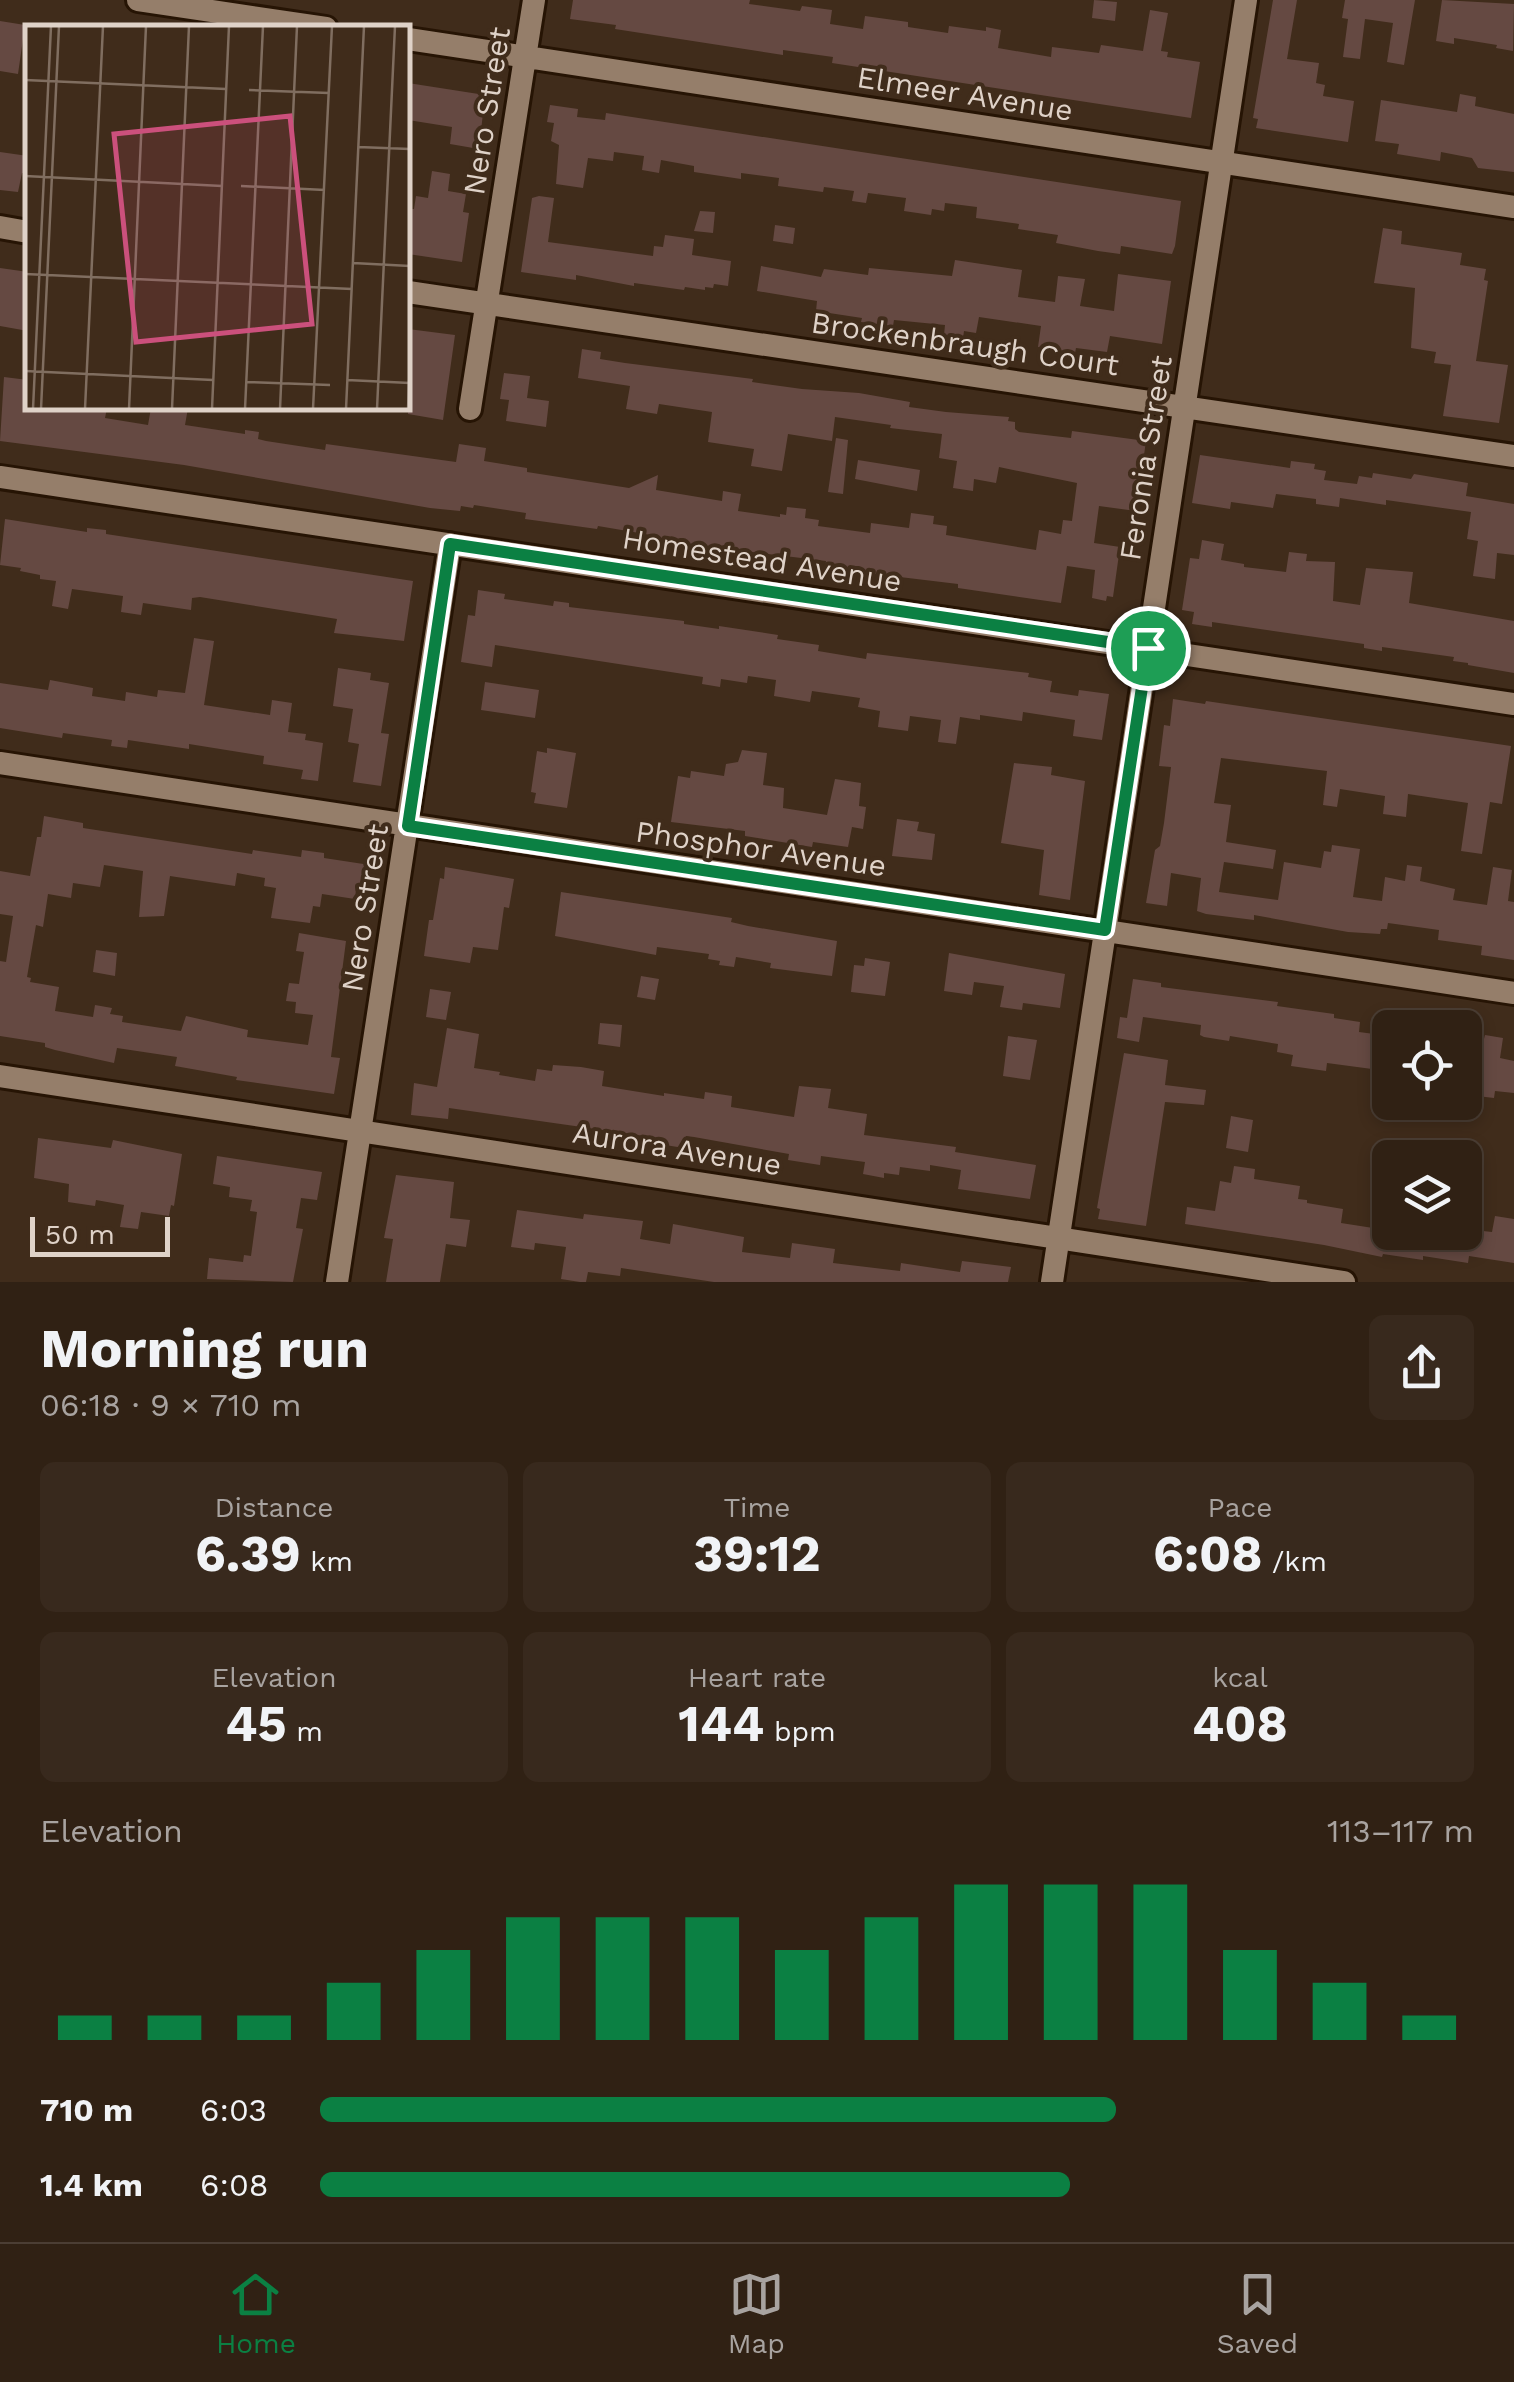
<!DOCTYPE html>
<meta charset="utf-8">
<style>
body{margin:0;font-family:"Work Sans",sans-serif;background:#38291d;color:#f1f3f6;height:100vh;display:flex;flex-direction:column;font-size:38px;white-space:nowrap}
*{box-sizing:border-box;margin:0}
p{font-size:32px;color:#a8a3a0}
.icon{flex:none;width:55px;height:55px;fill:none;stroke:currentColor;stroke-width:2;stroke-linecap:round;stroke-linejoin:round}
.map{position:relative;height:1282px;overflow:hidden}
.drawer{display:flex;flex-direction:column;background:#302114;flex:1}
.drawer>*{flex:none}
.buttons{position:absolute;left:1372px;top:1010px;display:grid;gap:20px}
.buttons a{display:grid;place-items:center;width:110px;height:110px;border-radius:15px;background:#302114;box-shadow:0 5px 15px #0003,0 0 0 2px #4b3e34;font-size:50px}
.scale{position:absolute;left:30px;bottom:25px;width:140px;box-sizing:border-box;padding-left:10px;border:5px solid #dfd2c8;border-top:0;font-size:28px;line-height:35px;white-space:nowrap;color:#dfd2c8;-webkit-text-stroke:8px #402c1b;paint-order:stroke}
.pin{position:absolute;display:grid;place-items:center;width:85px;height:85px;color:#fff;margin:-42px;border:5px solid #fff;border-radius:50%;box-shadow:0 2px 10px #0007}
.round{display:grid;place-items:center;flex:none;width:105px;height:105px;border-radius:15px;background:#38291d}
.head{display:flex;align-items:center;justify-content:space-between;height:170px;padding:0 40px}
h1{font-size:55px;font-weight:700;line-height:75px}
.stats{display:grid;grid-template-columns:repeat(3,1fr);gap:15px;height:170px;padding:10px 40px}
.stats div{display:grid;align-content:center;border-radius:15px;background:#38291d;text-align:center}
.stats b{font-size:50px;font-weight:700}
.stats small{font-size:28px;font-weight:400}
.stats p{font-size:28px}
.chart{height:280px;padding:20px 40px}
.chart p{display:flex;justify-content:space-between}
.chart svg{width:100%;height:180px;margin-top:10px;stroke:#0b8043;stroke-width:6}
ul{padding:0 40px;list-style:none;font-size:32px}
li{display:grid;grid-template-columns:160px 120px 1fr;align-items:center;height:75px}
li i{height:25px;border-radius:12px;background:#0b8043}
.dock{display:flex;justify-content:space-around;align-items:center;height:140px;border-top:2px solid #4b3e34;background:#302114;font-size:28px;color:#a8a3a0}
.dock a{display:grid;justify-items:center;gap:5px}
.dock .current{color:#0b8043}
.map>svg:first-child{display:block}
</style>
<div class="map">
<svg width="1514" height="1282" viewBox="0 0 1514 1282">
<rect width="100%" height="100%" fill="#402c1b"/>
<path fill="#654942" d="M573,0h177l-1,4 51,7 2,-5 30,4 -2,14 33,5 2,-13 43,6v5l40,6 1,-7 37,5v-4l15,3 -3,18 53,9 1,-10 47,6 2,-8 42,6 7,-41 18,3 -7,38 7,1 -1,5 33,5 -9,56 -359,-55 1,-6 -50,-7v5l-168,-26 1,-4 -46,-6z
M1094,0l23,2 -2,19 -23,-3z
M1273,0h24l-10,59 32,4 -3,20 9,2 -2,11 31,5 -6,41 -92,-14 2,-9 -5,-1z
M1345,0h70l-11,65 -17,-3 6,-39 -28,-4 -5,40 -17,-2 5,-38 -6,-1z
M1442,0l72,4 -1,47 -17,-3 1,-3 -43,-7v6l-18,-3z
M0,21l25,4 -7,49 -18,-3z
M408,83l77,12 -6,54 -29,-5 2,-17 -44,-7z
M1460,94l16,3 -1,9 39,8v58l-36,-4 -6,-10 -31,-6 -1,9 -43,-7 2,-10 -24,-3 6,-41 76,12z
M550,105l28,4 -1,8 28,3 1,-7 575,88 -6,45 -3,8 -51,-8 -1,8 -22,-3 -42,-8 2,-8 -40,-6 1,-5 -43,-6 1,-11 -32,-4 -1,8 -12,-2 -1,6 -27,-4 2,-13 -38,-5 -2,10 -14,-2 2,-10 -30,-4 -1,5 -45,-6 1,-8 -38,-5v6l-47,-7v-6l-33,-6 -2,13 -17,-3 2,-14 -30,-4 -1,9 -25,-3 -5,30 -27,-4 3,-39 -8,-4 3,-18 -7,-1z
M0,152l28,4v18l-6,-1 -4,19 -18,-2z
M432,171l18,3 -2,17 18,3 -3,18 6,1 -7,49 -54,-8v-45h6l2,-13 12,2z
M539,196l15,2 -6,44 105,14 1,-10 9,1 2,-12 29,4 -2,16 39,6 -3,25 -14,-2 -1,4 -8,-1v3l-20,-3 -1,3 -50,-7v3l-58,-11v5l-55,-8 11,-74z
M700,211l15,1 -2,21 -19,-2z
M775,225l20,3 -2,16 -20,-3z
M1383,228l19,3 -1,13 61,9 -2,12 26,4 -2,11 4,1 -12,80 32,4 -9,58 -56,-7 8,-51 -17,-2 2,-11 -25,-4 4,-60 -41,-5z
M955,260l67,10 -4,27 37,5 3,-26 27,3 -5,27 34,5 4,-37 53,7 -9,63 -52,-8 -3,16 -31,-4 -1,5 -37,-6 3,-21 -62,-9 -3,16 -12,-2 -1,7 -19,-3 1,-10 -51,-5 -1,6 -32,-4 1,-4 -46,-7 1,-10 -60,-10 4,-25 60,11 3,-8 44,6 1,-7 83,8z
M0,268l28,4v59l-28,-5z
M408,329l47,6 -12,85 -35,-6z
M582,349l19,3 -1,7 25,4 128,16 -1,3 50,7 57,4 51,9 -1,5 37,5 63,5 -1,4 7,1v7l4,3 52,6 1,-7 74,10 -10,70 -37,-5 -5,37 26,4 -7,50 -6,-1 -1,5 -14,-3 3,-28 -28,-4 -6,37 -103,-15v-4l-133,-16 1,-7 -176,-21 1,-5 -53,-9 -1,3 -72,-10 1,-6 -52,-8 -1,3 -12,-2 -1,5 -30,-3 -246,-43 -184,-24 4,-64 24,3v28h79l-2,10 43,7 3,-17h37l-3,17 60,9v-4l14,2 -1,7 8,2 59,9 1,-6 130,18 3,-18 27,4 -2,13 43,7v4l102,16 29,-13 -2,15 66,11 1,-10 18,3 -3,17 42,6v-3l6,1 1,-8 19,2 -1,9 14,2 -1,6 52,7 1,-10 38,5 2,-15 23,3 -1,8 14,2 -1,9 90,15 3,-20 22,4 2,-14 9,1 5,-38 -78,-16 -3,16 -22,-4 -1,12 -20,-3 4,-27 -18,-3 3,-24 -52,-6 1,-3 -56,-8 -3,24 -44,-7 -6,37 -31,-5 3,-17 -46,-7 4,-30 -53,-8 -2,10 -31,-5 4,-23 -52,-8z
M504,373l26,3 -3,22 22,3 -3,26 -40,-6 3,-21 -9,-1z
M836,438l12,2 -5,54 -15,-2z
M1200,455l90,13 1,-7 24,3 -1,5 12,2 -2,9 33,4 2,-8 13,2 1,-5 38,6 3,-5 54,9 -2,13 48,8v51l-17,-2 -2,26 -22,-3 5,-35 -11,-2 4,-27 -85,-12v5l-46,-7 -1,9 -23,-3v-5l-40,-5 -3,14 -42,-6 -1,7 -38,-6z
M858,460l62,10 -3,21 -62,-12z
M5,519l82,13v-4l19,2v4l307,47 -9,60 -70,-8 3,-14 -137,-22 -8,1 -1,12 -48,-7 -2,12 -20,-3 2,-16 -51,-7 -4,20 -16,-3 4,-25 -16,-2v-4l-20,-4 1,-3 -21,-3z
M1202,540l22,4 -3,16 23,4v3l42,5 3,-20 18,2 -1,7 29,1 -2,39 27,4 6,-37 47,4 -4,31 105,18v52l-46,-8v-2l-15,-2 1,-4 -72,-10v4l-18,-3v-4l-152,-22v5l-20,-3 2,-12 -12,-2 8,-52 9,1z
M478,590l27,4 -1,5 49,7 1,-5 15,2v4l115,14v3l35,5v-3l59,9 -1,4 42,6 -1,6 48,8 1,-6 162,20 -1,4 24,4 -2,11 28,4 1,-6 30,4 -7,46 -29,-4 2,-16 -52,-8 -1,9 -42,-6v5l-20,-3 -4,27 -18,-2 3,-22 -31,-4 -2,15 -30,-4 2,-16 -22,-4 2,-9 -48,-7 -2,11 -36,-6 2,-16 -28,-4 -1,7 -26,-4 -1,8 -18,-3 1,-7 -208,-32 -3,22 -31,-5 7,-47 7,1z
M194,638l20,3 -10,64 66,10 2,-15 20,3 -4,29 18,2 -1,6 18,3 -5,38 -17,-2 2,-9 -40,-6 1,-8 -75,-12v5l-61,-9 -1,8 -16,-2 1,-6 -49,-7 -1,5 -62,-10v-45l48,7 2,-10 43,8 -1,8 33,5 1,-9 31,5 1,-7 27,3z
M338,668l33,5 -1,7 19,3 -8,50 8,1 -8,52 -28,-4 6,-38 -11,-2 5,-33 -20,-3z
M485,682l54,8 -4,28 -54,-8z
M1173,699l32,5 1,-3 305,45 -9,58 -12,-2 -8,52 -21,-3 7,-48 -60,-9 -2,23 -23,-3 2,-18 -45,-7 -3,18 -14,-2 4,-34 -106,-13 -7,45 17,2 -5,37 50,8 -3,19 -49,-7 -5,30 59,8 6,-38 37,6 3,-17 7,1 1,-7 28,4 -7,48 29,4 3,-24 20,4 2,-16 15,2 -2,14 35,8 -2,11 34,5 6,-38 19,3 -4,31 6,1v58l-33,-5 1,-9 -44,-6 1,-10 -51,-7 -1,6h-6l-1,5 -32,-2 -94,-17v5l-48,-6 -9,-3 4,-33 -30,-5 -4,33 -21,-3 9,-53 5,-4 4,-23 7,-56 -12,-1 5,-41 6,1z
M547,748l29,5 -9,55 -33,-5 2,-10 -5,-1 6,-41 10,2z
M742,750l25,3 -4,32 21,3 -1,20 44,7 8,-36 26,4 -2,23 7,1 -3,22 -11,-2 -4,20 -35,-5 -1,5 -67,-11v-5l-74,-9 7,-46 12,2 1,-7 33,5 2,-12 12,-2z
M1014,763l38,4 -1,8 34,6 -15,119 -31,-5 5,-45 -43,-7z
M44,816l39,7v5l169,26 1,-4 48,7 1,-7 22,3v5l46,7 -4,26 -10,-2 -1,10 -33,-5 -2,13 -7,-1 -3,17 -39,-5 5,-30 -12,-2 1,-8 -28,-5 -2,13 -65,-10 -6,40 -25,1 4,-46 -39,-6 -4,22 -27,-4 -2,15 -23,-4 -5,33 -7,-2 -9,52 4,1 -1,4 29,5 -4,24 38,6 2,-12 17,3 -2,6 13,2 -1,6 59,9 5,-15 62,14 -1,7 61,8 5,-30 -18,-2 1,-11 -10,-1 3,-18 10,1 5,-32 -8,-1 3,-18 47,8 -15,116 9,1 -6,36 -98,-14 1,-3 -62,-11 2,-9 -60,-9 -3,15 -59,-13 -10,-3v-4l-45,-7v-75l6,1 7,-46 -13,-2v-43l30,5 7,-39h4z
M897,819l22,3 -2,9 18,3 -3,26 -40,-4z
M445,867l69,12 -5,29 -5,-1 -6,43 -25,-3 -3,16 -46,-7 5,-36h4l7,-42 4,1z
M561,892l171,26 -1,4 17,4 89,15 -5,35 -62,-8 1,-5 -35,-6 -2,10 -15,-2 1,-4 -12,-2 1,-5 -52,-7 -1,8 -101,-19z
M96,950l21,3 -2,23 -22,-4z
M949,953l116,21 -5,34 -37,-5 -1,7 -22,-3 4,-21 -30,-4 -2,13 -28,-4z
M865,958l25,4 -5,34 -34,-4 3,-27 10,1z
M641,976l18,3 -4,21 -18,-3z
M1133,979l28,4v4l117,15 -1,4 57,8v4l26,4 -1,10 31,4v25l-17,-3 -1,11 -45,-6 -1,8 -35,-5 2,-11 -16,-3 1,-8 -48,-8 -1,5 -25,-4 -4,-2 1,-10 -58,-8 -4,25 -22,-4 3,-21 7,1z
M430,989l21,3 -5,28 -20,-3z
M600,1023l22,2 -2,22 -22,-3z
M447,1028l32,6 -5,34 26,4 -1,3 36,6 2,-12 15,2 1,-6 28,2 23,4 -2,15 62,10v-3l40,6 1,-7 27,4 -1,11 63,10 5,-31 32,3 -3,19 39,6 -3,21 92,12 -1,5 81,13 -6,34 -72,-10 3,-19 -31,-5v6l-30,-4 -1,8 -15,-2v5l-21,-4 2,-12 -44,-6 -1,9 -32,-5 1,-6 -95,-17 -8,-1 -2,12 -19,-3 1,-6 -217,-31 -1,11 -37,-4 3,-32 23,4z
M1485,1035l18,3 -3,20 14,3v32l-19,-2 -1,7 -17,-2 1,-9 -12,-2 8,-48 10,2z
M1008,1036l29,4 -7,40 -27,-4z
M1124,1053l44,7 -3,25 41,5 -2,15 -39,-3 -19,124 -48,-7 2,-10 -3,-1z
M1231,1116l22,4 -5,32 -22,-4z
M38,1138l73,10 2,-8 69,14 -8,52 -3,-1 -2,11 -28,-4 -3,17 -18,-2 4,-22 -28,-5 -1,6 -27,-4 1,-18 -35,-6z
M217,1156l105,16 -5,28 -16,-2 -5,30 7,1 -10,53 -86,-3 2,-21 34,4 1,-7 7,1 6,-44 -7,-1 2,-11 -23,-3 1,-10 -17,-3z
M1234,1166l21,3 -1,10 46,7 -2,13 9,1v3l36,6 -2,14 45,7v2h79v-3l27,3 3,-16 19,3v44l-45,-7 -1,7 -45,-7v4l-40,-6 -1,3 -58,-12 -139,-21 2,-17 28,4 5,-30 11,2z
M396,1175l58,7 -4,36 20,2 -4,27 -20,-3 -6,38h-54l7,-43 -9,-1z
M517,1210l66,9 1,-5 59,7 -3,18 30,5 3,-20 71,13 -2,15 48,6 2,-15 43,6 -2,14 67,8 1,-8 59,9 2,-11 49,6 -3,15h-294l-93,-14 -1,8 -32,-4 -2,10h-6l-19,-3 5,-32 -31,-4 -1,7 -23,-3z"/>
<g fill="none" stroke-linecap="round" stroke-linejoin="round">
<g stroke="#261404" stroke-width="28">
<path id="minor" d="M138,0l188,28
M408,39l1106,168
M0,227l28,5
M408,292l1106,164
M470,409l64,-409
M0,477l1514,227
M0,763l1514,230
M0,1076l1344,206
M337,1282l113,-738
M1052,1282l194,-1282"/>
</g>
<use href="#minor" stroke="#957e6a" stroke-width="22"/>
</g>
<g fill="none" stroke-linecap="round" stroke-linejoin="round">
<g stroke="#fff" stroke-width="20">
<path id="route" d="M450,544l698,104 -43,282 -697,-104z"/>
</g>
<use href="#route" stroke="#0b8043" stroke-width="12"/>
</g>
<g text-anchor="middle" stroke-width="8" stroke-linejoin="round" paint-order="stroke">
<g font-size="30" fill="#dfd2c8" stroke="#402c1b">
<text transform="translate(965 94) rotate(9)" y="10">Elmeer Avenue</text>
<text transform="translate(487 111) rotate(-81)" y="10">Nero Street</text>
<text transform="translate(965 344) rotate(8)" y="10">Brockenbraugh Court</text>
<text transform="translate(1146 458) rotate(-81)" y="10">Feronia Street</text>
<text transform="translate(762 560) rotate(9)" y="10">Homestead Avenue</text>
<text transform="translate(761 849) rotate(8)" y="10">Phosphor Avenue</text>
<text transform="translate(365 908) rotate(-81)" y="10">Nero Street</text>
<text transform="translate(677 1149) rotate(9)" y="10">Aurora Avenue</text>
</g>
</g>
<g transform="translate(25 25)">
<rect width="385" height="385" fill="#402c1b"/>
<path fill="none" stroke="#806e60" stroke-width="2.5" d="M0,55l201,9M224,65l80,3M333,122l52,2M0,151l197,10M216,161l84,4M328,238l57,3M0,249l327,15M0,346l188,9M322,355l63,3M222,357l83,3M8,384l18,-383M16,384l18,-383M60,384l18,-383M104,384l17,-383M147,384l17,-383M187,384l17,-383M220,384l18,-383M255,384l17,-383M288,384l19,-383M321,384l18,-383M352,384l18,-383M383,384l2,-49"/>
<path fill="#cb507c" fill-opacity="0.15" stroke="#cb507c" stroke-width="5" d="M265,91l22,208 -176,18 -22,-208z"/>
<rect width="385" height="385" fill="none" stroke="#dfd2c8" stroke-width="5"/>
</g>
</svg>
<div class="buttons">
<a><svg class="icon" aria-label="locate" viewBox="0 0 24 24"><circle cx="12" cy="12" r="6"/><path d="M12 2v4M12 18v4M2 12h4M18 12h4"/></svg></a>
<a><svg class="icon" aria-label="layers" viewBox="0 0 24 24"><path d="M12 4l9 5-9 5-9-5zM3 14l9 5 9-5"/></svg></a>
</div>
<div class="scale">50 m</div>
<div class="pin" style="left:1148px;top:648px;background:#1e9e55"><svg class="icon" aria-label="arrive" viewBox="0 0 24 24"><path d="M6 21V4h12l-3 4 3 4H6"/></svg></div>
</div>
<section class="drawer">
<div class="head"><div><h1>Morning run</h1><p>06:18 · 9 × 710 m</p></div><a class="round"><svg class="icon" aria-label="share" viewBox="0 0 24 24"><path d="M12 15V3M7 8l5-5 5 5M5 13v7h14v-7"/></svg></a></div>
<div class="stats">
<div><p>Distance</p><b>6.39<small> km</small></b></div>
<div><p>Time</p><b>39:12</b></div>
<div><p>Pace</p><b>6:08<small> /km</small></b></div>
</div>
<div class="stats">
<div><p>Elevation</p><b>45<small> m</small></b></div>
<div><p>Heart rate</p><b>144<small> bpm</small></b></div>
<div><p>kcal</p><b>408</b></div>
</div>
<div class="chart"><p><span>Elevation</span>113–117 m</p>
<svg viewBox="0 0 160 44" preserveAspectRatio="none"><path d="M5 44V38M15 44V38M25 44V38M35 44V30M45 44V22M55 44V14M65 44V14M75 44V14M85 44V22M95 44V14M105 44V6M115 44V6M125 44V6M135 44V22M145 44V30M155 44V38"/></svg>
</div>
<ul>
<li><b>710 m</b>6:03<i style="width:69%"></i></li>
<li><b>1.4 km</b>6:08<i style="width:65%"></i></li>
</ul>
</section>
<nav class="dock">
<a class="current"><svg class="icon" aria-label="home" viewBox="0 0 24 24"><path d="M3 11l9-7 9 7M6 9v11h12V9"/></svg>Home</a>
<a><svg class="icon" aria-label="map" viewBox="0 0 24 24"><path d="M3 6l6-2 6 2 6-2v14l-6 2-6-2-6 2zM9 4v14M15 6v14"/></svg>Map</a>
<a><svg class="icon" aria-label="saved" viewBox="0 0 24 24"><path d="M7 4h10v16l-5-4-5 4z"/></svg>Saved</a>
</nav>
